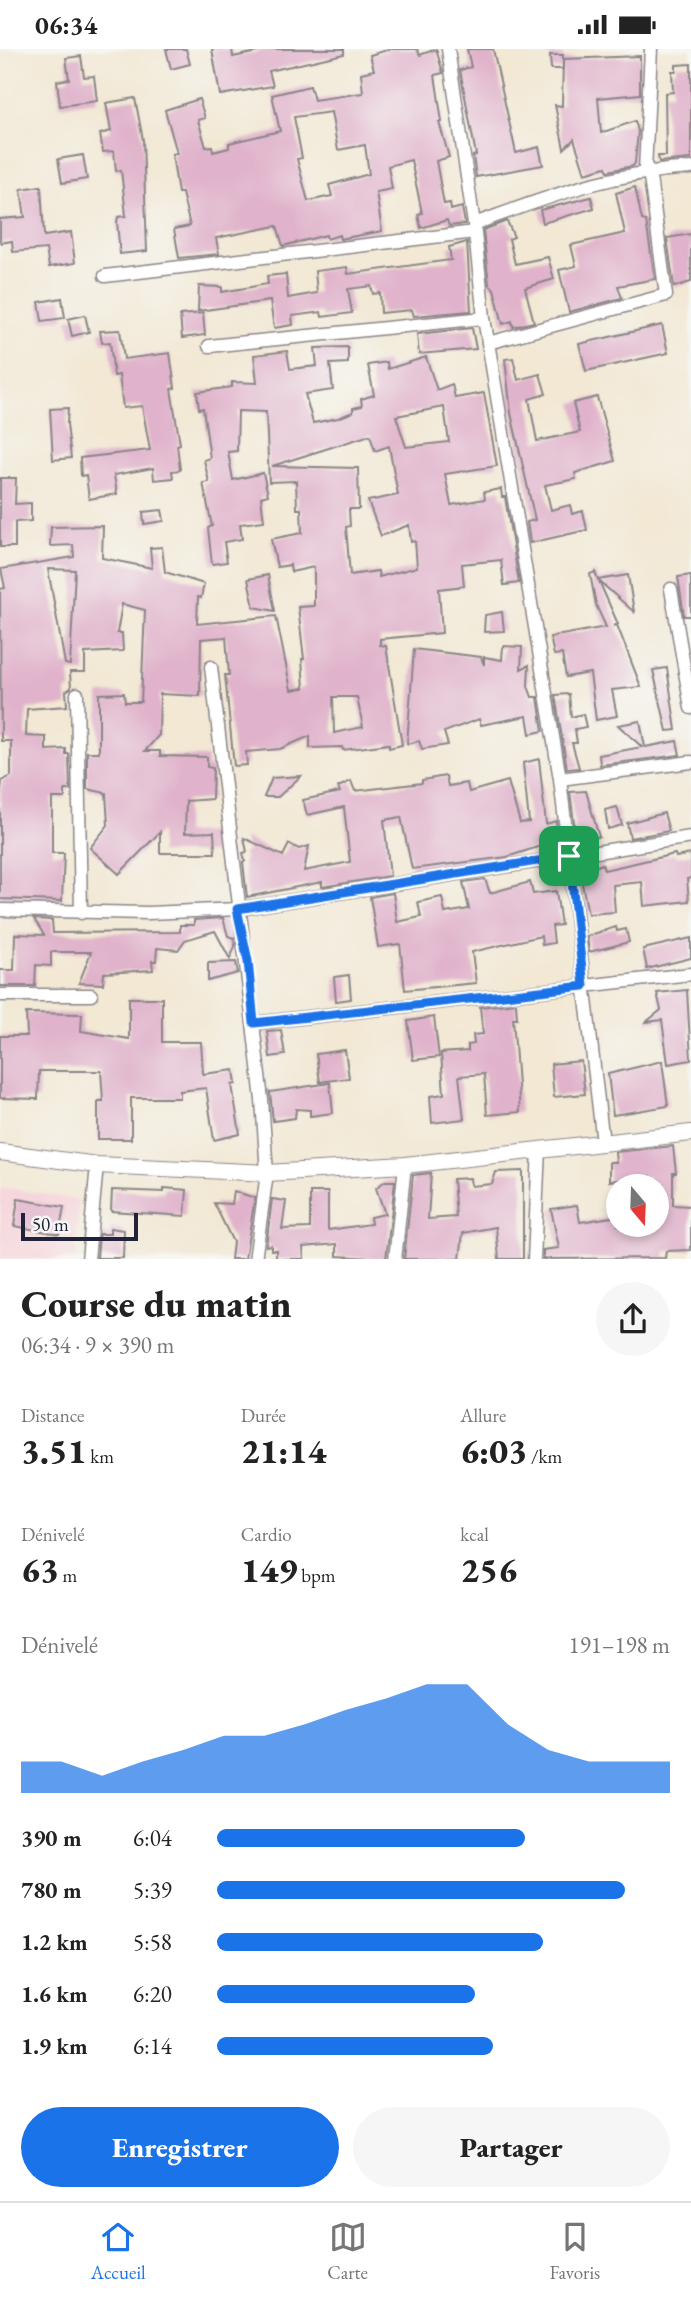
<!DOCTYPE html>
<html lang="fr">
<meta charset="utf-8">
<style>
body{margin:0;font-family:"EB Garamond",serif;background:#f6f6f6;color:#222;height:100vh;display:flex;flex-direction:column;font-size:26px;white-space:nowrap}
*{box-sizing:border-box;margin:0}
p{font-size:23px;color:#767676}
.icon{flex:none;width:38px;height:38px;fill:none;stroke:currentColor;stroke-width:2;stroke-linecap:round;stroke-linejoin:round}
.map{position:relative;height:1210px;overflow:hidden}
.details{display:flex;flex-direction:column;background:#fff;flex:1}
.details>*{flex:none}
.needle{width:46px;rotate:161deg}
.tools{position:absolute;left:606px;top:1125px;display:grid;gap:14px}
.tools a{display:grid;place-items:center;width:63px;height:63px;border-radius:50%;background:#fff;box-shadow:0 4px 10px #0003;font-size:35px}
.scale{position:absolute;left:21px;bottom:18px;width:117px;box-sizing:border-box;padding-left:7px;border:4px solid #22223b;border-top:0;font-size:19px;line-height:24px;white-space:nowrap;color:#22223b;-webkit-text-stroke:5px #f6f6f2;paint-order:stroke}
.pin{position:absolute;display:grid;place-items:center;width:60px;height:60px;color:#fff;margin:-30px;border-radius:14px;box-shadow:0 4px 10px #0006}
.round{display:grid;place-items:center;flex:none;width:74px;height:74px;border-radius:37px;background:#f6f6f6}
.head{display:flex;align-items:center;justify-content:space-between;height:119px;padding:0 21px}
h1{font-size:38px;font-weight:800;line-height:52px}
.figures{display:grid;grid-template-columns:repeat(3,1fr);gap:10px;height:119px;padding:7px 21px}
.figures div{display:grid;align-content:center}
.figures b{font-size:35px;font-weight:800}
.figures small{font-size:19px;font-weight:400}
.figures p{font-size:19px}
.chart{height:196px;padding:14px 21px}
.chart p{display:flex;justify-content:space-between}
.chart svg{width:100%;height:126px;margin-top:7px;fill:#1a73e8;opacity:.7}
.button{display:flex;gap:14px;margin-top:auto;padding:14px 21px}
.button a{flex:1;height:80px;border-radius:42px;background:#1a73e8;color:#fff;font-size:28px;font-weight:800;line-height:80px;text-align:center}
.button a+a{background:#f6f6f6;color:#222}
ul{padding:0 21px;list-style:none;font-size:23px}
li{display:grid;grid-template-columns:112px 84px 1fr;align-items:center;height:52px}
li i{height:18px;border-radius:9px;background:#1a73e8}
.status{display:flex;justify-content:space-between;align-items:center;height:49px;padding:0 35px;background:#fff;direction:ltr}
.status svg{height:19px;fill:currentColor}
.dock{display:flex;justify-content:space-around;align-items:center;height:98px;border-top:2px solid #e0e0e0;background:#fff;font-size:19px;color:#767676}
.dock a{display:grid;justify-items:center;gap:4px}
.dock .active{color:#1a73e8}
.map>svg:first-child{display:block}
</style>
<div class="status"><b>06:34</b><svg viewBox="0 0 49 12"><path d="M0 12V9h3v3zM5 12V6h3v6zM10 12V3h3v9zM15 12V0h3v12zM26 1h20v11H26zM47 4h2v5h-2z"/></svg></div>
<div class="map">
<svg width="691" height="1211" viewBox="0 0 691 1211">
<rect width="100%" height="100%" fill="#f6f6f2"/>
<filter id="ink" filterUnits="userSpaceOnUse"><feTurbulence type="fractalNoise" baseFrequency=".0143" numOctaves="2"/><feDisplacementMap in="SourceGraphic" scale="14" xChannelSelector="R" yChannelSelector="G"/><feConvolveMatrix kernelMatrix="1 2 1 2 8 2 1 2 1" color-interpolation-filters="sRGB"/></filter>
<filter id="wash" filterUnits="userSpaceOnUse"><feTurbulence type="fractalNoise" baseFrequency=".00686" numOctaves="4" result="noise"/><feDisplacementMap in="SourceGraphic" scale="28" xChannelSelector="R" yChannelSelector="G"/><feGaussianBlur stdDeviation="1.57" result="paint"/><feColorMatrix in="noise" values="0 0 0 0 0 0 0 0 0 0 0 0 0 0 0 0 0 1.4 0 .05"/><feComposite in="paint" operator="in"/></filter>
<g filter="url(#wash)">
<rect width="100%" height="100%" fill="#f2e8d4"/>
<path fill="#f6cfd7" d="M0,1138l79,13 -4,59h-75z"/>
<g id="blocks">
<path fill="#e0b2cb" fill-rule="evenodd" d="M166,0h20l4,15 -19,5z
M212,0h20l1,8 39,-8h72v5l-75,17 4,15 -53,9z
M391,0h26l3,6 16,-6 7,24 -8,2 7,47h-3l10,35 -13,4 8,43 6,-1 1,7 11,-3 3,17 -16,2 -2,-6 -26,8 -3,-13 4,-2 -11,-53 -23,6 4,23 -16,3 6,39 -42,8 -1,-4 -12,4 -1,-4 -43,11 -6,-20 -61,12 3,16 -40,4 -5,-29 16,-3 -8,-33h-4l-6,-39 5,-1 -12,-43 34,-11 6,19 -7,2 8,27 6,-1 1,6 16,-4v-5l51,-12 -8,-36 38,-9 4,14 49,-7 -2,-20 13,-3 -4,-15zM331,63l7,38 27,-5 4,29 -40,11 3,11 -24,5 -11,-42 5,-1 -8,-41z
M467,0h26l23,104 23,-6 4,18 -67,12 -3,-21 3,-1 -16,-85 11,-3z
M550,6h13v14h-12z
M81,7l3,21 10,-1 3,25 -37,5 -3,-25 12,-2 -3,-21z
M640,7v38l-42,4 3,35 34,-12 3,10 -3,32 -2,3 -25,5 -2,-4 -21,6 -11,-34 -10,10 -9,-44 7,1 1,-47z
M691,15v95l-32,3 -1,-6h8l-1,-63 8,-1 -1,-21h4v-6z
M135,49l8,42 4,111 -27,3 -3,-32 1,-5 8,-1 -5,-46 -5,1 -2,-20 -11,1 -3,-18 11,-3 -5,-28z
M83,106l4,24 -25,4 -4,-24z
M41,137l3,50 27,-4 4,31 -26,4 -3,-18 -33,3 -1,-11 -12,2v-24l25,-2 -4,-28z
M635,138l7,33 4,1 9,58 -37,7 4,12 -53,14 -10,-42 17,-4 -5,-21 54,-12 -9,-40z
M591,148l3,11 -51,15 -3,-13z
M507,172l7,16 -5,2 6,25 33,-7 6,22 -29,9 9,34 -21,5 -1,-6 -9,3 -9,-35 -5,-5 -6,-54z
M691,185v48l-17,5 -7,-49z
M467,193l4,69 -57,5 -2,-6 -31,3 -1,-20 -7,1 -2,-8 -23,3 4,24 -30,4 -1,-5 -29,4 1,9 -19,3 -4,-27 -72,10 1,-25 23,1v5l46,-8 -1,-8 19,-2 2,24 29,-5 -2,-22 32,-4 1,7 103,-14 -2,-13z
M62,249l3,20 -23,3 -3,-19z
M203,264l2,22 -23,3 -2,-23z
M85,266l4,17 -17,4 -4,-17z
M662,276l6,28 -82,18 -7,-27z
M472,279l4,21 -57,5 -2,-20z
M120,281l4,29 46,-6 5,35 -4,1 9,55 -3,1 3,25 -8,1 1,7 -19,2 -1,-12 -39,7 3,19 -28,5 -3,-24 -5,1 -1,-18 70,-8 -8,-44 -19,2 -4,-33 -5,1 -4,-34 -8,1 -2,-12z
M348,298v16l-18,1 3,26 -28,4 8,29 25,-5 15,-6v-4l9,-2 -1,-7 13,-4 -6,-30 19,-3 1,7 38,-12 11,33 15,-6 3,14 29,-5 13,73 -52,8 6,31 34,-6 -1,-7 17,-3 1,8h3l14,86 -15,2 -3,-25 -39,4 2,22 -25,3 3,44 -62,6v6l6,1 16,99 -13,3v-4l-46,6 -1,-3 -32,1v-12l-30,13 -34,3 1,13 -13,1 -9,-91h4l-3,-38 -25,2 -1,57 -40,-2 -1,41 -14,16h15v5l47,1v10l6,1 -1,31 -26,2 -1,32 29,-1 1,21h-55v-21l-41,42 -29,-26 18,-23 -2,-32 -19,-4v-37h12v-58l25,-1 1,9h16l4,-92 -23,-6 -5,29h5l1,18 -38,2v19h-15l1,16 -5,3 1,15 -40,3 -1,27 20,1v13l20,-1v5h3l1,36h-5v8h-13v55h12l-2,48 -62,-2v-100l2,-18 9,-5v-35h-10l-1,-152 5,-1 -4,-19 73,-12 -1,-12 -23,1 1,-19 52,-1 -1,32 50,10 -2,-20 12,-1 3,25 39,12 -3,14 -3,-1 -1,27 79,-8 15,74 13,-2 -2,-29h2l-6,-52 16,-1v-39l-23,5 -1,-7 -13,2 -6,-28 31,-6 -1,-24h-4l-1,-28 -27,1 -3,-70 -28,-1 -1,40 -9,1 5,28 30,-7 5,22 -7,2 3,24 -24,3 2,15 -18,3 3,20 -15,2 -4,-36 4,-2 -9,-43 6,-1 -5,-22 6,-2 -7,-50 -4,1 -2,-17 35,-5v-5l25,1 -3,-28 33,-4 3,18 27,-3 -2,-18zM444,358l5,35 -43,5 -10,-31zM370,386l5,16 14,-5 9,49 -30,6 13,35 28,-11 2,17 4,-1 2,26 -38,10 -1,-6 -28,4 -4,-48 4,-1 -1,-17h10l-1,-41 -86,-2zM48,520l27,1 -5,95 -5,-1zM333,648h24l6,30 -29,6z
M513,309l5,22 22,-6 6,20 -17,5 8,42 43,-9 -7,-29 24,-6 18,64 -40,12 1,6 -31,6 6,25 19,-5 2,9 11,-3 4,19 -57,13 -3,-21 8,-2 -24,-107 -6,-54z
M68,359l-1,16 4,34 -18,2 -3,-51z
M0,429h16l-1,26 16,-1v18l-16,1v25h-15z
M162,461l2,11 -20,3 -1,-12z
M595,523l3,8 30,-5 6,37 -35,-31 19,43 -5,2 4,-1 24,62 -29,3 5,26 -21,4 -6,-47 -24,4 -4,-23 -8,1 -4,-18 56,-10 -10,-22 -6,-31z
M268,526l7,36 -21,-4 -6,-28z
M691,526v41h-7l-6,-39z
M502,563l2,19 -20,1 1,-17z
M503,597l19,1 -1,22 8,-4 -1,21 4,11h6l5,34 -13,3 -3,-18 -46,9 -2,-6 -35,13 4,13 -26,4 -3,-8 -12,3 7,-95 67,8 3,8v-8l18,3z
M667,619l9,62 -9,1 -14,-61z
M569,645l2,23 12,-3 3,13 -11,2 2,14h-5l7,25 -12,1 -12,-74z
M640,672l5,26 32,-6 3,14 -80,10 -1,-10 43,-8 -24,-22z
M539,710l7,65 10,-3 2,18 -9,1 1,3 -43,14 -95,12 -11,-52 -17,3 6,56 -68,11v-5l-75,15 -4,-35 2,-1 -2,-8 4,-1 -3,-14 39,18 6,-12 10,5 10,-3 -5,25 46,-9 -6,-55 -37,8 -4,-15 37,-8 -2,-5 13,-6 4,10 67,-8v-3l24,-4 2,10 19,-3 2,9 39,-11 12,42 9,-1 -6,-59z
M301,727l-23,21h-14l8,-19z
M586,742l13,46 -23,1 -6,-46z
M617,758l5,18 -14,4 -3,-19z
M664,764l5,18 -39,7 -3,-15z
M675,805l1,3 15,-3v24l-4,1 2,22 -45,5 -2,-24 -29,3 2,27 -27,2 -8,-41 22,-9 2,6z
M485,830l5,14 40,-11 3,12 23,-3 5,34 -9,1 2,17 -12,2 -1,-9 -69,16 4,31 -71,7 -5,-46 -22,3 -8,-50 23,-4 4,29 24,-5 -3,-15 24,-5 3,16 24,-4 -6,-27z
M223,869l5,18 6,2 1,8 -5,13 -15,-28 -30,9 -7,10 -21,-2 -1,13h-4l1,9 -49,3 -1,11 -24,-1 12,-31h-40v14l-15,-1 -1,21h-35v-16h14l1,-36 29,1 -10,-16 18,1 1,13 127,-1v-7h14v-5z
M616,878l1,4 9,-2 3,13 -40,10 -2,-16z
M691,889v20l-44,11 -4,-20z
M236,913l2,11 -30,8v-18z
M349,926l2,24 -15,2 -2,-24z
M687,941l4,70 -23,4 -6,-44 -16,2 15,-12 -4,-17z
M129,949h33v44h39l2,32 31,-4 2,14 -4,1 8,49 -26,6 -8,-52 -26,3v7h-49v41h-33v-38h5l-2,-30h-62l-1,28 -38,-1v-62h27l-1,-23 56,1 -1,17 48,8z
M516,954l1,15h-4l7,94 -33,3 -3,-41 -25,2 5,43 -32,4 -2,-27 14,-2 -3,-41 27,-2v-6l6,-1 -1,-9 10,-1 -3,-27z
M434,968l5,40 -26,3 -5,-39z
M281,981l4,25 -15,2 -3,-26z
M345,1001l4,28 -29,4 -4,-28z
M581,1012l4,33 -31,3 -3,-33z
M662,1012l6,45 -55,9 -5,-41z
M330,1034l3,30 -23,3v-6l-14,-1 -1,9 -22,3 -3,-29z
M673,1097l3,27h-3v32l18,1v44l-25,1 -1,7 -122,1v-9l16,-2 -8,-39 26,-4 3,17 38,-6v9h38v-38h-7v-11l-40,5v-19h7l-1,-10z
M523,1122v88h-24l-3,-32 -33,6 -3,26h-56l9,-84 18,-2 -3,46 28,-2 -3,-38 17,-1 1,8 21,-2 4,-12z
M385,1132h10l-9,78 -49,-3v-12l-34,3 1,12h-28v-9h-5v-5l-5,1 6,-47 14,2 -4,28 28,-1v-36h18v38l43,-6 -1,-7 15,-3 -9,-26z
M164,1139l23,2 -2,26 -74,-5 1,-21 52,2z
M234,1142l21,7 -10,61h-14l2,-17 -19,-39 18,1z
M18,1150l46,8 -5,27 -45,-8z
M110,1179l14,2 -1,28h-26l2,-24h11z"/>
</g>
</g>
<g filter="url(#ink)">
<use href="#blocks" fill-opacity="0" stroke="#8a8588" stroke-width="2"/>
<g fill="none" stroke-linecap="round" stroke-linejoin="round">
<g stroke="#8a8588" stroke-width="15">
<path id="minor" d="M448,0l26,175 10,94 76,461 43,364
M645,121l6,-121
M474,175c78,-28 133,-51 217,-56
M105,227l370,-44
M488,294l178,-48 -17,-125
M209,297l275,-28
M671,540l20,119
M211,618l51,433 5,73 -12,87
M77,645l4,219
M560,730l131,-17
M0,861l149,3 89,-4 453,-72
M0,946h91
M255,974l436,-49
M88,1211l9,-95
M395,1211l10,-95
M534,1211l5,-111"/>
</g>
<g stroke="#8a8588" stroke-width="18">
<path id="tertiary" d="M0,1103l97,13 170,8 138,-8 286,-32"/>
</g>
<use href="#minor" stroke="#fff" stroke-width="12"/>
<use href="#tertiary" stroke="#fff" stroke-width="16"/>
</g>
</g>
<g fill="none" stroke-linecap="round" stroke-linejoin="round" filter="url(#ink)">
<g stroke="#fff" stroke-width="14">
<path id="route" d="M569,807l15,130 -330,37 -6,-62 -11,-52z"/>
</g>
<use href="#route" stroke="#1a73e8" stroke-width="9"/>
</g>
</svg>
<div class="tools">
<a><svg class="needle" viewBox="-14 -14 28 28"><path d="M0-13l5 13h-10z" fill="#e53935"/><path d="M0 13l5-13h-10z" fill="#767676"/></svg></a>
</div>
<div class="scale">50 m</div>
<div class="pin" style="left:569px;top:807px;background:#1e9e55"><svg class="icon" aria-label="arrive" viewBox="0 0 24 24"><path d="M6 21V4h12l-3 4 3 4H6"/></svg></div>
</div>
<section class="details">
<div class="head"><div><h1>Course du matin</h1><p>06:34 · 9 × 390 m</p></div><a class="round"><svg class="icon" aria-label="share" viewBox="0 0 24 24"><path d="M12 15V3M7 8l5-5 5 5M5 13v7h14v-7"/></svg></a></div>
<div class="figures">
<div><p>Distance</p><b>3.51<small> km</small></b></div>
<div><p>Durée</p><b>21:14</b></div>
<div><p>Allure</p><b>6:03<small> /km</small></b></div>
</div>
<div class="figures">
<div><p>Dénivelé</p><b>63<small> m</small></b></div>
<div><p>Cardio</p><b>149<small> bpm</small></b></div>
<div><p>kcal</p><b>256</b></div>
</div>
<div class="chart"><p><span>Dénivelé</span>191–198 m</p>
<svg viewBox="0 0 160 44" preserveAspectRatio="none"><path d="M0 44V33L10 33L20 38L30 33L40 29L50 24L60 24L70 20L80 15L90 11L100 6L110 6L120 20L130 29L140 33L150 33L160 33V44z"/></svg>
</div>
<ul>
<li><b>390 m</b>6:04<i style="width:68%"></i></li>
<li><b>780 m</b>5:39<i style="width:90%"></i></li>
<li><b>1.2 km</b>5:58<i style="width:72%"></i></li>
<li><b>1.6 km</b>6:20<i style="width:57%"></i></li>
<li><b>1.9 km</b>6:14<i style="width:61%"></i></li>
</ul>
<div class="button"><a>Enregistrer</a><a>Partager</a></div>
</section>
<nav class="dock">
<a class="active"><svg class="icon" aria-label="home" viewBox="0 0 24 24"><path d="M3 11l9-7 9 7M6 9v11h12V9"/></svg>Accueil</a>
<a><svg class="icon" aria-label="map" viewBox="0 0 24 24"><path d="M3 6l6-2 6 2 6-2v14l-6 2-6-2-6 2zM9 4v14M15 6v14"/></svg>Carte</a>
<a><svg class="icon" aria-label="saved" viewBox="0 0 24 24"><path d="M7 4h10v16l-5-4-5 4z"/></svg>Favoris</a>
</nav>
